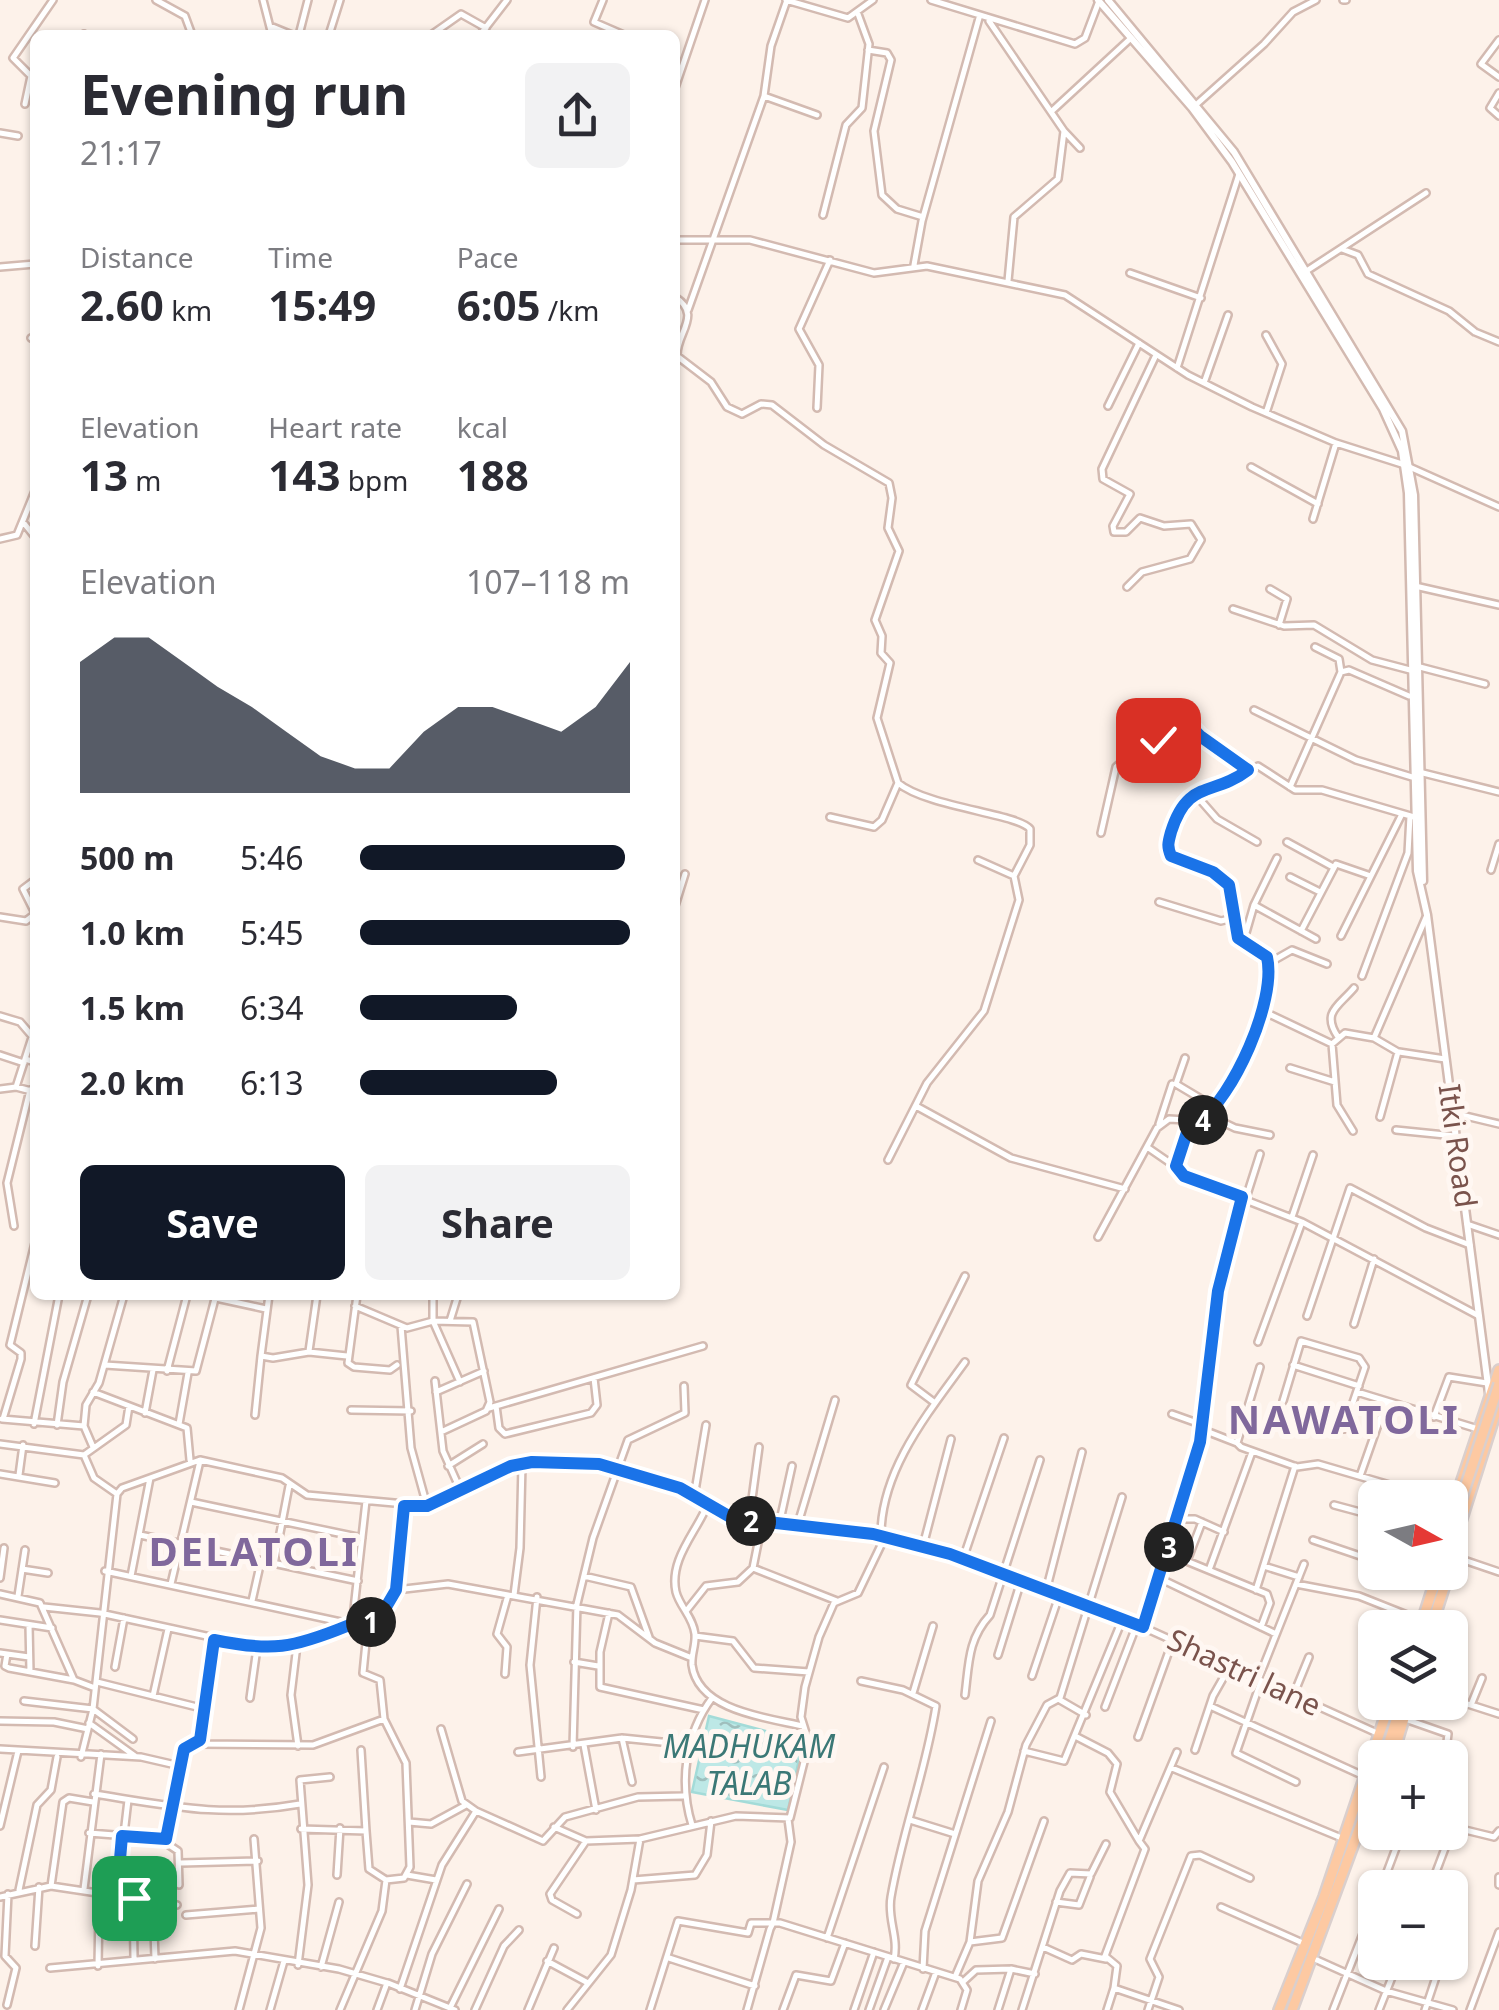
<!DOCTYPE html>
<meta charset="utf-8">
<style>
body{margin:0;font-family:"Noto Sans",sans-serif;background:#f2f2f3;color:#2b2b33;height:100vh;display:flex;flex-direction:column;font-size:38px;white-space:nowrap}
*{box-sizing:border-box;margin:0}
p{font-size:32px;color:#7c7c81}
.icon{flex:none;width:55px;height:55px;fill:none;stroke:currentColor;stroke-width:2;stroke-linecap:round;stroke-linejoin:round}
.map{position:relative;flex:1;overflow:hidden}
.sheet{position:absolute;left:30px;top:30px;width:650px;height:1270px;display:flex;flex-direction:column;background:#fff;border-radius:15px;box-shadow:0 2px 8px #0004}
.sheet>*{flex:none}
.needle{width:65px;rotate:98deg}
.fabs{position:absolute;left:1358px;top:1480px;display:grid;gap:20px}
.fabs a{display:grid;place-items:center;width:110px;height:110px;border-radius:15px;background:#fff;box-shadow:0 2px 8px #0004;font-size:50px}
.pin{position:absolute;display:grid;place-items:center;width:85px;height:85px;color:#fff;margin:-42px;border-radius:20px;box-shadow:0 5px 15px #0006}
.km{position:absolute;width:50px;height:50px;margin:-25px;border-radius:50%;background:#222;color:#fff;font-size:28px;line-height:50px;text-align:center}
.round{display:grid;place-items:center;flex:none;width:105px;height:105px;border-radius:15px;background:#f2f2f3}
.overview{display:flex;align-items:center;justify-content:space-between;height:170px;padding:0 50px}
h1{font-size:55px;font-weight:700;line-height:75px}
.figures{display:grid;grid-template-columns:repeat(3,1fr);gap:15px;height:170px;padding:10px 50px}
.figures div{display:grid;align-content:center}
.figures b{font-size:42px;font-weight:700}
.figures small{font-size:28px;font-weight:400}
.figures p{font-size:28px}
.chart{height:280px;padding:20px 50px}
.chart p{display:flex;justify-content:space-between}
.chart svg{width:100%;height:180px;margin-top:10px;fill:#111827;opacity:.7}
.action{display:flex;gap:20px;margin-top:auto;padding:20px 50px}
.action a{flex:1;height:115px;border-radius:15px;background:#111827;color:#fff;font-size:40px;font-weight:700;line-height:115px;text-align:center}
.action a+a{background:#f2f2f3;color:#2b2b33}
ul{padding:0 50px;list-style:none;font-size:32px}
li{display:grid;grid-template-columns:160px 120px 1fr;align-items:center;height:75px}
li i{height:25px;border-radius:12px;background:#111827}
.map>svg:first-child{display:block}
</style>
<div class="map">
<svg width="1499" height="2010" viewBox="0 0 1499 2010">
<defs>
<pattern id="water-ripples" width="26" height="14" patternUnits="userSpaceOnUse" patternTransform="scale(2.5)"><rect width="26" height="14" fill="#bde8e6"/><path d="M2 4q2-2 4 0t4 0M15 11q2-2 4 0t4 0" fill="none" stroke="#9fbfbd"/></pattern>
</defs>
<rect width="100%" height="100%" fill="#fdf2ea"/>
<path fill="url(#water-ripples)" stroke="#a3dbd8" stroke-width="2.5" d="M709,1716l94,25 -15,69 -96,-18z"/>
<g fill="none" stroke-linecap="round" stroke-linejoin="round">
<g stroke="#d3bab1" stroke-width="10">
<path id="minor" d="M156,0l29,16 7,19
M263,0l9,35
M603,0l-9,22 30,13
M786,0l62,18 25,-18
M931,0l144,44 10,-6 14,-37
M1343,0h3
M989,21l75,110 -6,48 -44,38 -6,64
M270,26l22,9
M84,35v-1
M299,35l9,-35
M329,35l11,-35
M431,35l30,-21 25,14
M480,35l27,-35
M1499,40l-18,24 18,13
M868,50l19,3 4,7 -17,71 8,64 15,14 26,8
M675,88l30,-88
M1499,93l-9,15 9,8
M764,96l53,19
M1198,103l66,-59 29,-32 23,-12
M25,104l6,-28 -18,-18 40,-58
M1053,110l78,-72
M1064,131l16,17
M0,133l18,3
M823,215l23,-90 16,-17 7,-64 -11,-30
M675,240h75l124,33 53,-7 138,29 123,80 64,32 84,36 69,22 94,42
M1342,249l16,6 10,19 81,37 26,21 24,10
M914,265l8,-44 57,-203
M0,267l35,-3
M1308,270l118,-77
M1130,273l71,25
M675,297c28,18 1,36 2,59l34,26 16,25 15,7 19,-10 11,1 52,40 65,38 3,15 -4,30 11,23 -24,69 7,16 -1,17 9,10 -13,55 21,65c29,24 121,31 132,46v16l-16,31 5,24 -35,111 -57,72 -39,77
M688,310l76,-214 7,-50 16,-46
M1266,335l16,29 -16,49
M31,338l4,2
M1177,368l62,-194
M1204,383l24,-68
M1108,406l31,-63
M817,408l2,-43 -20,-36 31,-69
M1251,467l67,37
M1313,519l23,-76
M23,522l12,15
M0,539l17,-4 18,-44
M1415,586l84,19
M1127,587l15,-15 48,-13 11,-19 -10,-16 -27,2 -24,-8 -14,14h-12l-1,-6 17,-32 -27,-15 -1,-10 54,-114
M1270,589l17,10 -8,26
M1233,609l51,17 30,-1 58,35 38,10
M1315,647l24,12 2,13
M1416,666l69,18
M1254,710l102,50 56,17
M1419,772l80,20
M1290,787l51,-115 8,-2 60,26
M1196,795l21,24 40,23
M830,817l44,10 8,-7 16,-37
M1101,833l15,-66c8,-8 15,-5 23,-11 14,-11 23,-23 34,-39l8,-1 19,20 48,33
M1287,842l46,25
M978,860l36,16
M1491,870l8,-26
M1290,877l30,15
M35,880l-12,9 12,24
M1159,902l62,19 8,-2 5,-14
M1254,905l62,34
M675,906l10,-32
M0,917l26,4 9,-7
M1301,931l35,-67 32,11
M1341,936l61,-122
M1243,943l11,-38 23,-47
M1269,963l23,-13 35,14
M1362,976l46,-123 2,-37
M0,1016l20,6 12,14
M1264,1016l3,-59 -28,-19 -10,-53 -61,-33 12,-45 30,-23h17l31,-18 37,24h27l92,27
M1338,1037c-17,-25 1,-31 16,-49
M1374,1038l24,14 -18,65
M1332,1044l5,61 16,26
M1399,1052l46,7
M0,1055l24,8
M1185,1058l-9,26 37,22
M25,1059l10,3
M1290,1068l45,14
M16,1087l19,-59
M0,1089l16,-2 19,5
M916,1106l95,52 114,31
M1453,1113l46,11
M1208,1115l27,13 35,7
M1190,1123l-14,44 3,7 123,48 177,94
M1159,1124l13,-40
M1396,1130l59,6
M1147,1147l29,20
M1246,1198l14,-44
M1292,1217l21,-62
M1467,1224l32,11
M14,1226l-7,-43 23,-93
M1098,1237l59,-109 12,-9 34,2 64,-108 65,31 13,-11 29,5 53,-123
M269,1295l-8,61 12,2 36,-6 38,4
M357,1295l-9,68 6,4 36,3 7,-5
M433,1295v26l40,1 17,80 -4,9 -45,21
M216,1298l50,11
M355,1306l52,22 26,-7 27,61
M1307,1316l43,-128 76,40 44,17
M450,1321l8,-26
M1354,1324l20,-65
M401,1326l10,122 16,58
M1258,1342l44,-120
M309,1351l8,-56
M105,1365l91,6 20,-76
M1293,1365l66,21
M1260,1367l-23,76 4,4 56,20 21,-3 116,34
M167,1371l20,-76
M435,1381l8,70 17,38
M93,1392l94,36 3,32
M436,1392l48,-21
M1357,1392l121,37
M1283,1401l18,-60 58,17 6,9 -21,62
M935,1403l-24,-18 54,-109
M496,1406l3,22 6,6 86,-21 6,-8 -3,-27
M489,1408l214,-62
M351,1410l60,1
M145,1413l8,-43
M1172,1414l28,10
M255,1415l6,-59
M1434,1417l15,-40 38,6
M2,1419l82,7
M3,1419l18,-60v-6l-11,-8 25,-102
M34,1424l25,-129
M179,1424l9,-51
M57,1425l6,-43 25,-87
M1201,1429l36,14
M0,1444l84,11 42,-30 3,-19
M93,1447l-9,-21 2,-21 13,-22 25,-88
M84,1455l10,23 23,16
M448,1466l35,-22
M0,1474l55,9
M19,1475l4,-30
M1360,1476l26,-74
M694,1497l12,-72
M191,1502l171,36
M1334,1505l41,11
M707,1506c-12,28 -38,54 -31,86 4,15 17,25 19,42 1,11 -4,21 -3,31 6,46 76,53 111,61
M1180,1519c28,-107 32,-216 62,-322
M749,1521l10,-74
M762,1523l-9,45 84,33
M779,1525l13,-59
M797,1527l38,-127
M140,1535l218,46
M881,1537c-1,-66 47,-124 84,-175
M1313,1540l62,21
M923,1546l28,-107
M1167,1553l100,41 3,9 -9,24
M1455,1557l44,15
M963,1559l41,-121
M1187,1561l15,-39
M274,1564l15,-78
M1264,1566l35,11
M22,1569l26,4
M1209,1570l43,-118
M105,1571l245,53 25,-3 21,-31 8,-84
M1419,1572l12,4
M131,1576l19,-98
M584,1576l47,11 18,50
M0,1578l4,-30
M1159,1578l117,56
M171,1584l29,-123
M1296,1584l63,12 58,23
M396,1590l52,-6 60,11
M1256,1590l39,-124
M1046,1591l36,-139
M0,1594l40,9 34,77 21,8
M514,1595l6,-47 2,-84
M18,1596l7,-46
M537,1597l-7,68 11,112
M252,1601l9,-40
M44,1607l56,6 171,37 62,-17 20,-15 13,-117
M687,1610l19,-24 32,-4 15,-14
M609,1613l-9,39v35l104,23
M0,1620l52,8
M368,1622l-5,51 17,7 4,39 22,44 4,104 -6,11 -18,2
M29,1625l1,47
M1143,1627l37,-108h15l29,13
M695,1636l38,5 21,27 55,4
M297,1645l-6,50 7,51
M0,1653l29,4
M7,1654l-2,12 4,2 65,12
M998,1655l23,-74
M574,1662l24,4
M115,1667l9,-49
M505,1674l2,-27 -10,-13 11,-39 110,20 37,28 37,15
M1032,1676l27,-80
M1258,1680l46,-116
M861,1681l42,9 33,16c-10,65 -34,126 -45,191 -4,22 8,40 3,62
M1261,1681l-25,72 60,29
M97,1682l108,27
M913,1693l20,-67
M965,1695c4,-32 3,-56 25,-80l50,-155
M153,1696l15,-67
M1293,1696l16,-39
M250,1698l7,-50
M1060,1700l26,15
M1450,1700l21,5 11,-27
M24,1701l69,8 40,30
M1471,1705l28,9
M1210,1706l156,71
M1105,1707l32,-83
M1405,1719l43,15 -3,24
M0,1721l54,1 34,7
M89,1723l46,33
M441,1729l21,72 14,10
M1077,1737l31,16 9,11 -7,28 29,49
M1138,1737l35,-97
M622,1738l10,44
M198,1744l115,1 71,-26
M584,1745l12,65
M573,1747l4,-143 16,-66 35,-98 57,-27 -1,-27
M0,1749l141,8 39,9
M361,1750l5,81
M1195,1750l18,-54 17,-30
M1024,1751l40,10 59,-143
M518,1752l104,-14 69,7
M1177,1752l-38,89 6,8 -40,107 12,10 -3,22 65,22
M81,1757l12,-48 24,-215 5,-6 78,-28 82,18 25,17 120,11 84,-40 21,-4 67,2 81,24 52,30 149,17
M1172,1768l172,71
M94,1794c77,12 127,24 206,10
M910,1820l45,14
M409,1822l22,2 35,-19
M692,1825c-13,-42 -7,-91 20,-127
M0,1826l18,-75
M554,1827l32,14 54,-2
M1453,1827l41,10 5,-6
M301,1829l65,2 3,38 17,11 -4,31 -42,99
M89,1833l77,6
M181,1863l77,-2
M337,1875l3,-47
M407,1875l29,5
M1499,1877v8
M633,1880l62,-5 12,-20 4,-34
M179,1885l-1,-34 -12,-8 18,-94 16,-9 14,-100
M51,1886l12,-84 6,-4 24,4
M1381,1888l21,-56
M1430,1888l23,-61 -3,-4
M84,1889l17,-135
M19,1890l18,-85 14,-15 6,-33
M117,1894l11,-94
M0,1897l51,-11 126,19
M133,1898l1,60
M153,1902l2,57
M1056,1902l23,3 11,-28
M1221,1907l84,37
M577,1914l-25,-14 -2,-6 36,-53
M186,1915l73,-6
M827,1938l57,-171
M1450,1939l12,-33
M970,1942l32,-4 42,-117
M35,1946l4,-59
M1043,1947l29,13 9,-6 25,5
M669,1958l86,28
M1317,1960l69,31 67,19
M547,1961l41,22
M298,1965l10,-80 -8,-105 30,-3
M98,1966l1,-57
M321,1967l18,-65
M50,1968l185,-17 104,18 48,14 -10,27
M923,1969l2,-38 66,-210
M1011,1969l24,5
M955,1977l15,-35 8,-61 30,-69 18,-67 21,-40 13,-7 62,-201
M964,1981l12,-11 35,-1 -13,41
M388,1983l67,27
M400,1989l42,-124 34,-54 67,30 22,-24 73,-20 45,-1
M7,2005l9,-37 -11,-12 3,-62
M450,2008l49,-99
M239,2010l22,-82 -7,-89
M270,2010l14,-49
M415,2010l17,-56 35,-70
M475,2010l29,-64 15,-16
M528,2010l26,-62
M567,2010l44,-55 20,-65 9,-51 96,-23 54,2 14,-56 2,-29 -5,-16 4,-30 14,-50 15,-34 24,-10 26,-54 66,15 173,64 254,115
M650,2010l28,-89 70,12 3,-10h22l18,-81 -3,-23
M747,2010l23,-81 3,-6h7l180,56 7,11 -6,20
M783,2010l13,-35 35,6 14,-38
M854,2010l20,-58
M869,2010l19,-53
M884,2010l20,-48
M922,2010l14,-38
M1022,2010l38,-119 10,-18 21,1 15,-30
M1107,2010l7,-22
M1148,2010l11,-33 -9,-18 41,-103 9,-1 50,23
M1333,2010l42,-107
M1379,2010l19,-48
M1425,2010l16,-48
M1470,2010l29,-78"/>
</g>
<g stroke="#d3bab1" stroke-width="11">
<path id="tertiary" d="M1098,0l94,108 40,54 151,247 19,42 6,42 9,378 10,44 62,478
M1108,0l126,152 168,279 12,64 9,386"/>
</g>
<g stroke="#dacfcd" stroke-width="14">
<path id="primary" d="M1450,1516l49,-146
M1450,1556l49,-154
M1450,1571l7,-22
M1420,1628l18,-56
M1431,1628l18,-56
M1384,1758l18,-56
M1392,1758l17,-56
M1279,2010l45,-113 66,-195
M1292,2010l83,-224"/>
</g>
<use href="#minor" stroke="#fff" stroke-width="5"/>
<use href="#tertiary" stroke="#fff" stroke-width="6"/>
<use href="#primary" stroke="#fdc9a2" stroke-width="9"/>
<g stroke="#dacfcd" stroke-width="14" stroke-linecap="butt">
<path id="primary-bridge" d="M1450,1534l49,-150"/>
</g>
<use href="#primary-bridge" stroke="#fdc9a2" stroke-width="9"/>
</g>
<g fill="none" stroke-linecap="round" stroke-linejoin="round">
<g stroke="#fff" stroke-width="20">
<path id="route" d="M134,1898l-17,-4 5,-58 44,3 18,-90 16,-9 14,-100c58,12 79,8 133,-14 10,-4 22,-3 32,-7l17,-29 8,-84h23l84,-40 21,-4 67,2 81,24 52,30 141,16 77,20 193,73 57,-185 18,-151 24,-94 -58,-21 -8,-10 14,-43h8c35,-26 79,-122 69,-166l-29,-19 -9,-53 -16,-13 -42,-16c-4,-10 -3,-13 0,-24 17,-54 42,-35 77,-62l-48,-34 -19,-20 -8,2 -15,22"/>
</g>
<use href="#route" stroke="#1a73e8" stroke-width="12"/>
</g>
<g text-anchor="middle" stroke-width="10" stroke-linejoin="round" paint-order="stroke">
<g font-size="30" fill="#7a534c" stroke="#fff7f2">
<text transform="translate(1457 1146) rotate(82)" y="10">Itki Road</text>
<text transform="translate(1244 1673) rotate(25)" y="10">Shastri lane</text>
</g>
<g font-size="32" font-style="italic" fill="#3b7876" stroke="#fff7f2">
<text x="749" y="1758">MADHUKAM<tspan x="749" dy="37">TALAB</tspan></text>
</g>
<g font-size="40" font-weight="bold" letter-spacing="2.5" fill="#80689c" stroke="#fff7f2">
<text x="1344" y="1434">NAWATOLI</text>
<text x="254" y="1566">DELATOLI</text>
</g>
</g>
</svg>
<div class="fabs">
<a><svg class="needle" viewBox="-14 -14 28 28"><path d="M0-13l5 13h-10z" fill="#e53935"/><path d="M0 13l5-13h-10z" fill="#7c7c81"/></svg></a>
<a><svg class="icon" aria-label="layers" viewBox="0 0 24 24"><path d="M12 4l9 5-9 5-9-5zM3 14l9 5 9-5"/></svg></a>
<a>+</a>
<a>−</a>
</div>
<div class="pin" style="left:134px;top:1898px;background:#1e9e55"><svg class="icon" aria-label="arrive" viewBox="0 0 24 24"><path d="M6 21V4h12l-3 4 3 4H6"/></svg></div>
<div class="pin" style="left:1158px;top:740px;background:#d93025"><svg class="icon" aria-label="check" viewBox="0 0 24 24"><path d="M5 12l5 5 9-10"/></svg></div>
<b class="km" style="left:371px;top:1622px">1</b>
<b class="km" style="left:751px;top:1521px">2</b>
<b class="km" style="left:1169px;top:1547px">3</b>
<b class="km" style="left:1203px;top:1120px">4</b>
<section class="sheet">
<div class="overview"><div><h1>Evening run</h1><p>21:17</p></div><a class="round"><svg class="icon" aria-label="share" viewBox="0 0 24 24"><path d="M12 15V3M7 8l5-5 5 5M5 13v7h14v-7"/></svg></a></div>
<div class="figures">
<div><p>Distance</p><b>2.60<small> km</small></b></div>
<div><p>Time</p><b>15:49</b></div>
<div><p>Pace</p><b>6:05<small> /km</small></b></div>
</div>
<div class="figures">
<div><p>Elevation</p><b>13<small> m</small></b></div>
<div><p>Heart rate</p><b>143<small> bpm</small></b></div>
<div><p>kcal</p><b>188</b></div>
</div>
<div class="chart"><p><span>Elevation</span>107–118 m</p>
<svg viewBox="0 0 160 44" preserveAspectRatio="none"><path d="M0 44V12L10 6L20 6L30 12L40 18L50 23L60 29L70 35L80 38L90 38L100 29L110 23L120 23L130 26L140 29L150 23L160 12V44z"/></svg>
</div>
<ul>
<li><b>500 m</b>5:46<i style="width:98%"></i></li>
<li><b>1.0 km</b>5:45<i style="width:100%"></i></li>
<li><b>1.5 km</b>6:34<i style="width:58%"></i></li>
<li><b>2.0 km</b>6:13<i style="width:73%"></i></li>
</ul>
<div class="action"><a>Save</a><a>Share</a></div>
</section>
</div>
